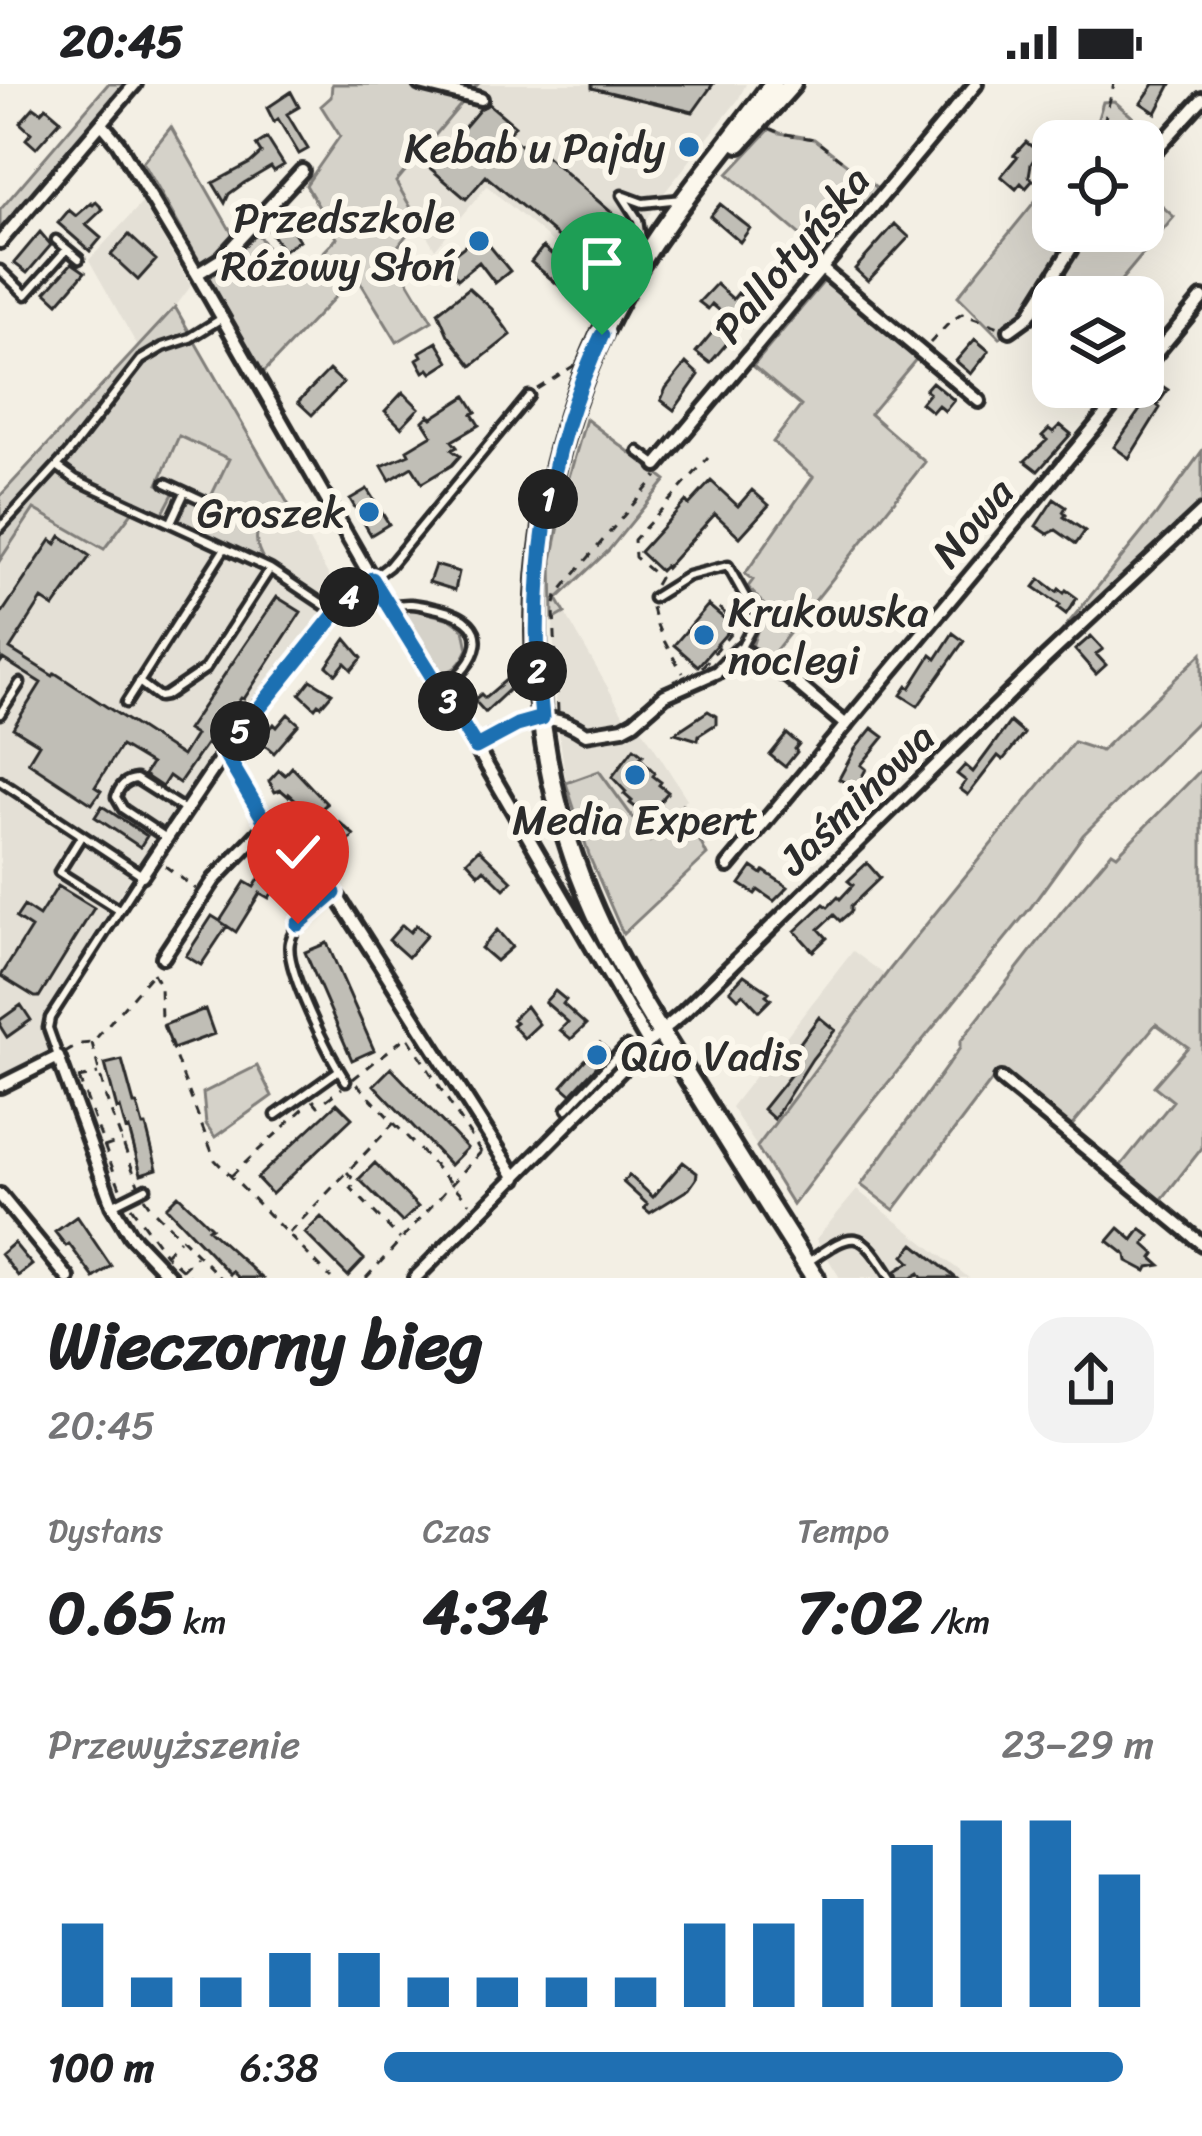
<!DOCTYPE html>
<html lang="pl">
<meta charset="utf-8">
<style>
body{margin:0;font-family:Sriracha,sans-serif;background:#f2f2f2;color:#202124;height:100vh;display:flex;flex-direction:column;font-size:45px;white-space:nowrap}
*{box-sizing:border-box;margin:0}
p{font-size:39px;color:#757577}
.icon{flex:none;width:66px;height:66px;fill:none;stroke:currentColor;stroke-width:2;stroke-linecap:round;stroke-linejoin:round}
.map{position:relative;height:1194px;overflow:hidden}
.details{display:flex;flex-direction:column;background:#fff;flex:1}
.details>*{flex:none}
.tools{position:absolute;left:1032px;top:36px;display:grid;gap:24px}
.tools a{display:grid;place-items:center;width:132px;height:132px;border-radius:24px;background:#fff;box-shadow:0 12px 48px #0002;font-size:60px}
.pin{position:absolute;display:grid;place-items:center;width:102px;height:102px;color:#fff;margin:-123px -51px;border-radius:50% 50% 50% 0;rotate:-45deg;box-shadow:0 0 12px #0007}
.pin .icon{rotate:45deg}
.km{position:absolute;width:60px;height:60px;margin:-30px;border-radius:50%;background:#222;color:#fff;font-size:33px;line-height:60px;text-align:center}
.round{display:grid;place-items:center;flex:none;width:126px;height:126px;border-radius:36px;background:#f2f2f2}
.summary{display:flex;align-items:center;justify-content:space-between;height:204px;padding:0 48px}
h1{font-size:66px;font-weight:700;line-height:90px}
.metrics{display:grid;grid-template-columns:repeat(3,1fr);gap:18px;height:204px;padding:12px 48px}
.metrics div{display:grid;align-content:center}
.metrics b{font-size:60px;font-weight:700}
.metrics small{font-size:33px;font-weight:400}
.metrics p{font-size:33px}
.chart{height:336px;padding:24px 48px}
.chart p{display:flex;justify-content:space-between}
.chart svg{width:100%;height:216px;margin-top:12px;stroke:#1f6fb2;stroke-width:6}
ul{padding:0 48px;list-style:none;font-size:39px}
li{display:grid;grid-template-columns:192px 144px 1fr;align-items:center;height:90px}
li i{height:30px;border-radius:15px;background:#1f6fb2}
.status{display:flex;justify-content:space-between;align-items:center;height:84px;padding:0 60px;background:#fff;direction:ltr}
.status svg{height:33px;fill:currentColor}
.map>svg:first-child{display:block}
</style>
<div class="status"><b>20:45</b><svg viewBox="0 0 49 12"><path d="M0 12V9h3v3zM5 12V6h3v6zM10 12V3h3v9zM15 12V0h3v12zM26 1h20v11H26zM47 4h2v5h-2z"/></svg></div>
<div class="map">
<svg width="1202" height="1194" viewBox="0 0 1202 1194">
<rect width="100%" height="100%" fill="#f3efe4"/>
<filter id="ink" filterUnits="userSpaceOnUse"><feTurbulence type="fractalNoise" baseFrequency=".00833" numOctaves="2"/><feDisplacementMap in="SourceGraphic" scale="24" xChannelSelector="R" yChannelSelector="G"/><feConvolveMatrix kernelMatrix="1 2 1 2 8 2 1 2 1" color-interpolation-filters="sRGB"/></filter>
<g filter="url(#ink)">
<path fill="#e4e0d6" d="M478,0h268l-8,16 -77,97 -58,88 -116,-99 -52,63 -40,-67z
M142,119l49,83 -15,20 162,286 -95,118 -28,39 -74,111 -96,154 -5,12 11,26 -51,25v-581l138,-149 -49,-87z
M565,529l62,108 14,6 46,72 -37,42 -50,-69 -34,11 -10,-73 -3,-90z
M853,867l32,24 -128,172 -26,-40z
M857,1106l112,88h-129l-24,-39z"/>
<path fill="#d5d2c9" stroke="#807e7a" stroke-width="3" d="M108,0h17l-125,147v-21z
M332,0h146l-82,98 22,38 -26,34 40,67 -35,21 -41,-67 -93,98 -120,-211 28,-35 62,108 16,-14 43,64 45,-47 -31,-53 34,-49 -19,-30 10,-9z
M1114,17l45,39 -16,17v-16h-52l12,-39z
M770,45l10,4 34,6 66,51 -55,66 -97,-82z
M1053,95v52h24l-51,82 -26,25 -42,-42z
M1143,105l31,28 -67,80h-54v11l-9,-8 46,-69h53z
M825,196l93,77 -48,57 55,48 -156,197 -18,-9 14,-44 -17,-19 5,-7 -8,-6 68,-97 -40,-35 28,-36 -48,-40z
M175,223l119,207c-33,0 -48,18 -29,48l-89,-41 11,-22 19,8 23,-48 -50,-23 -21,48 16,8 -11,21 -24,-10 -35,46 -70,-40 -34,51v-64z
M586,335l80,61 -57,70 -52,49 8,14 -12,7 -1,-60 17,-83z
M1202,367v66l-145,137 -8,-7 107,-132z
M412,525l38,10 14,10 4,20c-6,13 -15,27 -31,21l-31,-52v-7z
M1202,569v64l-119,118 -52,72 -170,209 -68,89 -36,-58 133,-178 184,-227 27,9z
M1202,685v379l-43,55 -41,-34 55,-68 -19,-15 34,-39 -32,-23 -86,104 -71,-57 -105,139 -33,-25 99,-137v-6l102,-131 50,-59 5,3z
M599,687l51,70 32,-36 25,50 -84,79 -33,-76 -24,-75z
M257,982l15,30 -57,41 -9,-13 -3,-31z"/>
<path fill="#c0beb6" stroke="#2b2b2b" stroke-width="3" d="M592,0h121l-20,28 -101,-24z
M1154,0h17l-15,29 -15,-10z
M291,8l8,15 -12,7 21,35 -9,5 -21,-35 -4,3 -7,-14z
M489,20l26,22 -7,8 29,26 6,-7 69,60 -27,32 3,3 -7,8 -95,-80 -20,23 -36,-31 50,-59z
M34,23l7,5 5,-5 15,13 -25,28 -10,-9 5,-6 -11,-10z
M267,54l17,27 -10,6 -3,-4 -27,16 -15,11 -4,9 -12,-20 37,-20 11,-10 -5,-8z
M1026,58l5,4 3,-3 7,5 -10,16 -2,12 4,4 -7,8 -5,-5 -5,6 -15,-13 16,-19 -3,-2z
M96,118l7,7 -17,16 15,13 -11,13 -32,-28 11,-13 7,6 15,-13 2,2z
M720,120l30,24 -10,14 -30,-26z
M286,136l13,20 -16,11 -14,-21z
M895,140l14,13 -41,44 -13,-12z
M40,148l11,13 -24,28 -13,-10z
M480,150l30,37 -15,12 -16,-21 -21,17 -14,-17z
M129,151l27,25 -18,20 -27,-25z
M543,163l31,26 -12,15 -31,-26z
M72,179l13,9 -27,31 -12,-11z
M716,200l17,15 5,-6 15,13 -10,11 4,3 -37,43 -14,-11 30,-36 -14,-12 -4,5 -9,-7z
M469,204l23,21 19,26 -39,31 -24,-31 -10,-23z
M975,255l14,12 -18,23 -15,-13z
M437,258l12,20 -17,11 -3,-4 -5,3 -7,-13 5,-3 -2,-4z
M686,279l13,12 -25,35 -13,-10 5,-12z
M329,286l14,13 -31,32 -14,-13z
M1153,296l15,10 -11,15 3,3 -31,50 -15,-11 33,-47 -5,-4z
M932,298l22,18 -9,11 -7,-6 -6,7 -11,-9 8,-10 -4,-3z
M403,308l16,16 -18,19 -16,-16z
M466,312l10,16 -4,2 7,11 -27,16 5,6 -5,3 8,6 -8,9 -30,18 -10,-16 -22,13 -8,-14 27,-12 -2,-4 25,-15 -9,-14 6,-6 3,3z
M1060,341l11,9 -33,37 -13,-10 22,-21 -5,-4 7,-7 4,3z
M711,397l27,25 14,-16 17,15 -29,32 -25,-23 -49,54 -1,-2 -5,5 -20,-19 46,-51 3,4z
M1007,400l12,10 -18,23 -12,-10z
M367,405l22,35 -18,11 -21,-36z
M1054,415l12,8 -3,5 3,3 -2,2 21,14 -9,13 -20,-14 -8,4 -12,-8z
M61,452l29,20 -36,51 -12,-8 -32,50 43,27 2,-3 127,83 13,-21 -8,-5 90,-133 24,15 -57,87 -3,-1 -31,48 -4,-2 -27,39 -10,-7 -7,11 -18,-12 7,-11 -30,-18 -26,41 6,4 -9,13 -64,-42 11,-18 -26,-16 28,-45 -38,-24 -3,4v-47l51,-76 5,4z
M435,481l24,7 -4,18 -26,-8z
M1040,495l17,13 2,-3 5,4 2,-3 11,8 -11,16 -8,-6 2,-3 -26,-18z
M708,521l25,21 -35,40 -24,-21z
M953,549l11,8 -46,65 -17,-11 6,-9 3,2 21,-33 5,4z
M1091,552l12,13 -7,5 10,11 -10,9 -21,-24z
M346,555l16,19 -10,12 -7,-7 -9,11 -9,-8z
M507,595l7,6 -29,27 -11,-12 7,-6 4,4z
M311,596l21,13 -11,13 -3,-2 -3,4 -15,-14z
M708,627l8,5v8l-17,11 -1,5 -23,-7z
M288,630l11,10 -25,29 -14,-12 14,-17 3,3z
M1010,638l14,12 -21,26 -5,-4 -30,39 -8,-6 6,-8 -9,-7 8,-9 8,7z
M872,644l12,9 -23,28 5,4 -10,20 -17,-10 16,-30z
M787,650l12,10 -4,5 2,3 -12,15 -15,-12z
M634,664l9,7 -3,3 15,15 -2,3 8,6 -2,3 9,7 -23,28 -8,-7 2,-3 -9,-7 2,-2 -8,-7 2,-2 -14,-15z
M292,683l35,37 -14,11 -24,-21 -1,2 -7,-6 -6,2 -6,-11 10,-11 6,5z
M102,722l45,30 -7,11 -45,-30z
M339,738l15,13 -16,20 -15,-12z
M278,765l13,13 -22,36 -9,-5 -24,39 -15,-10 6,4 -26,39 -15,-9 26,-40 8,5 25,-39 9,5z
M479,765l33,32 -8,8 -20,-20 -5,5 -12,-13z
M867,779l13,15 -29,28v5l-4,4 -7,6 -6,-6 -15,14 8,9 -14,13 -18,-20 29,-27 4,3 10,-10 2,2 13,-14 -5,-4z
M752,783l10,7 2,-3 24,16 -14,14 -16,-11 -3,4 -15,-10z
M58,802l36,22 -55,89h-4l-34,-21 30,-48 -15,-10 8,-12 15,10z
M402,841l8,7 6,-7 11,10 -19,22 -19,-17z
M497,846l15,17 -16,14 -15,-13z
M327,859l47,107 -22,10 -47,-108z
M744,891l25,17 -3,3 5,4 -12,12 -16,-17 -5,4 -8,-8z
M555,907l11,9 -3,4 23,21 -15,14 -11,-9 8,-8 -23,-20z
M21,921l10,15 -24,17 -7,-11v-6z
M526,922l13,18 -15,14 -12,-13 4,-3 -3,-3z
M205,925l9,25 -41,15 -9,-24z
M819,933l16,13 -23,29 -38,60 -11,-10 29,-36 -9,-7z
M600,959l10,9 -39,42 -9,-8z
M122,976l12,44h3l6,22h3l11,43 -16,5 -12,-45 -3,1 -6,-22 -3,1 -12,-45z
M391,984l76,80 -17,17 -76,-80z
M337,1019l15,15 -80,76 -15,-16z
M683,1078l14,11 -1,6 -7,10 -39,24 -6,-5 3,-4 -24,-22 6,-7 24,22z
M375,1079l43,44 -16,15 -43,-43z
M178,1111l33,32 -3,2 54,49h-23l-7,-7 -2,3 -64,-67z
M77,1132l34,50 -17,12 -25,-34 -3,2 -11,-14z
M321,1133l43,42 -16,17 -43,-43z
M1119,1144l14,12 8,-11 9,7 -6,8 11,10 -3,4 8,7 -12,2 -2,4 -19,-10 -1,-6 -18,-14z
M14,1159l18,22 -14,11 -17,-22z
M914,1160l42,34h-34l-3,-5 -8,5h-13l-2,-7 14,-9 -6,-6z"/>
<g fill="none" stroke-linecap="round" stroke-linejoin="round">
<g stroke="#2b2b2b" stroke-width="15">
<path id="service" d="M622,111l16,25 5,32
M624,112l19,7 38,-4
M56,156l11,9
M0,186l26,25 41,-46 12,10
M638,367l19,14
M57,382l18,13 195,90
M166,399l41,19
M171,438l14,-30
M0,444l67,-73 74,-95 22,-13 27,-9 32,-20
M372,495l17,-13 140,-170
M653,514l35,-22 40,-10 29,52 -17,31
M390,523c18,-6 30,-2 48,2 61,14 40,54 3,81
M139,598l20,15 6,-1 40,-27 65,-100 66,44
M126,619l99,-155
M0,630l20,-31
M0,697l142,94 -92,143 -2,10 10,28
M82,751l-23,37 60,38
M165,753l-42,-28 -7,-12c3,-10 9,-17 20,-18l49,31
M334,810c-16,13 -39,26 -44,48 -6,25 40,116 56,139
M567,1025l59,-63 10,9
M276,1031l63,-45
M112,1121l34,-17
M808,1178c48,-33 51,-34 83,16"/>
</g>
<g stroke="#2b2b2b" stroke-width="20">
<path id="minor" d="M420,0l61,15
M102,40l16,19 79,131 175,305 104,168 172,296
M1143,80l59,-65
M0,158l135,-158
M822,185l157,132
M197,190l24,-15 81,-88
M1010,246l18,-13 54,-86
M1143,285l59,-71
M657,381l319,-381
M476,663c41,-22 67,-43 110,-13l37,-6 11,-6 31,-27 52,-23 23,-23 49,28 57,48
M224,667l43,74 53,52 19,22 177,279
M728,782l400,-479
M142,791l95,-141 118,-144 17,-11
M163,873l51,-77 53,-55
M1001,995l201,165
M0,1002l58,-29 54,148 18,30 41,43
M0,1111l68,83
M415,1194l233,-235 34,-29 364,-356 156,-146"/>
</g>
<g stroke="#2b2b2b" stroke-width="26">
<path id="primary" d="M773,0c-52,71 -111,136 -153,214 -102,188 -112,419 -25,614 26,59 60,112 94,166 42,67 83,134 126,200
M739,59l53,-59"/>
</g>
<path stroke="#2b2b2b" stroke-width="3" stroke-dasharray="9 9" stroke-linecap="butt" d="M769,44l11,5 34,6 60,46
M1099,57l15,-57
M930,259l20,-21 12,-8 40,14
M537,305l38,-24
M655,501l4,-7 -24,-21 -1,-17 74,-82
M652,523c4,23 18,45 31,66
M702,583l36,-42 -20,-18
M558,628l-4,-103 3,-14 100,-119
M165,782l31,23
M153,889l7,13 1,34 54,140 116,118
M92,959l14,55 32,86
M65,969l15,-9 12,-1 61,-70
M78,994l20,-4
M79,994l41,110
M353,995l54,-43 74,116 6,1
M357,1000l113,119
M313,1016l5,6 24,-18
M104,1063l18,-6
M347,1088l9,10 -5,6 49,51
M231,1092l74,-69
M144,1114l7,10 70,70
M131,1123l34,47 27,24
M289,1149l105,-110
M165,1170l14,-14
M182,1186l14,-14
M366,1194l114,-125"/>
<use href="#service" stroke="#fbf7ec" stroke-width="6"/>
<use href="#minor" stroke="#fbf7ec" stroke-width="10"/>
<use href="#primary" stroke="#fbf7ec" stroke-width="16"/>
</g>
</g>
<g fill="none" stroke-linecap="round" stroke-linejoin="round" filter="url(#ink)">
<g stroke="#fff" stroke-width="24">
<path id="route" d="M298,840l36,-31 -67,-68 -43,-73 112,-139 20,-23 16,-11 104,168 41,-22 25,-7c-14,-131 2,-263 60,-383"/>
</g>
<use href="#route" stroke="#1f6fb2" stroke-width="15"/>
</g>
<g fill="#1f6fb2" stroke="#fbf7ec" stroke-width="4.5">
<circle cx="689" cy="63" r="12"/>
<circle cx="479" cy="157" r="12"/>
<circle cx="369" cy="428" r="12"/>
<circle cx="704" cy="551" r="12"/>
<circle cx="635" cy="691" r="12"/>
<circle cx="597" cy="971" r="12"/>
</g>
<g text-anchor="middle" stroke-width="12" stroke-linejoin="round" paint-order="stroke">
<g font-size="42" fill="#2b2b2b" stroke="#fbf7ec" text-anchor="end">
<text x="665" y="78">Kebab u Pajdy</text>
<text x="455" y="148">Przedszkole<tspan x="455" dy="48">Różowy Słoń</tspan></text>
<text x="345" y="443">Groszek</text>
<text x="728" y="542" text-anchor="start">Krukowska<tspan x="728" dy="48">noclegi</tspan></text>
<text x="635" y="750" text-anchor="middle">Media Expert</text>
<text x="621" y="986" text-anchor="start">Quo Vadis</text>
</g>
<g font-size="42" fill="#2b2b2b" stroke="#fbf7ec">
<text transform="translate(791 170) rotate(-50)" y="15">Pallotyńska</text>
<text transform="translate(972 438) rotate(-50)" y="15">Nowa</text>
<text transform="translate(856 714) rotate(-44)" y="15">Jaśminowa</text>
</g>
</g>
</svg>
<div class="tools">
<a><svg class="icon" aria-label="locate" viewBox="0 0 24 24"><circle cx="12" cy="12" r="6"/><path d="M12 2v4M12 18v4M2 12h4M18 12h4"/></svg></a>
<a><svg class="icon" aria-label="layers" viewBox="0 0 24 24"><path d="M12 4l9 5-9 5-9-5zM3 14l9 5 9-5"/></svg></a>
</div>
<div class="pin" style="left:602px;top:251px;background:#1e9e55"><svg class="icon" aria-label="arrive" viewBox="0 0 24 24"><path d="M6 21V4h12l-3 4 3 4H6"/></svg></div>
<div class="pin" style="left:298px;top:840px;background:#d93025"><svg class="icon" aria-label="check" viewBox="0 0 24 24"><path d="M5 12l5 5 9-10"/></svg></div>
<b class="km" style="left:548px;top:415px">1</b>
<b class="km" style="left:537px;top:587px">2</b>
<b class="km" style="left:448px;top:617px">3</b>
<b class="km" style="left:349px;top:513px">4</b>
<b class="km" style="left:240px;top:647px">5</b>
</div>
<section class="details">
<div class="summary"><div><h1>Wieczorny bieg</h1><p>20:45</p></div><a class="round"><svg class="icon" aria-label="share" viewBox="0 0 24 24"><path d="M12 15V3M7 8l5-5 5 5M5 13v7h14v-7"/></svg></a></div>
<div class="metrics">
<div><p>Dystans</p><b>0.65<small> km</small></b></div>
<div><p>Czas</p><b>4:34</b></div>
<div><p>Tempo</p><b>7:02<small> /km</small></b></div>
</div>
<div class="chart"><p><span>Przewyższenie</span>23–29 m</p>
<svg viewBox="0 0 160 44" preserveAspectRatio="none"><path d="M5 44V27M15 44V38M25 44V38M35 44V33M45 44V33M55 44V38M65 44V38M75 44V38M85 44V38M95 44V27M105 44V27M115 44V22M125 44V11M135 44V6M145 44V6M155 44V17"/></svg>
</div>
<ul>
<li><b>100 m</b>6:38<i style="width:96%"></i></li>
</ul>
</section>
